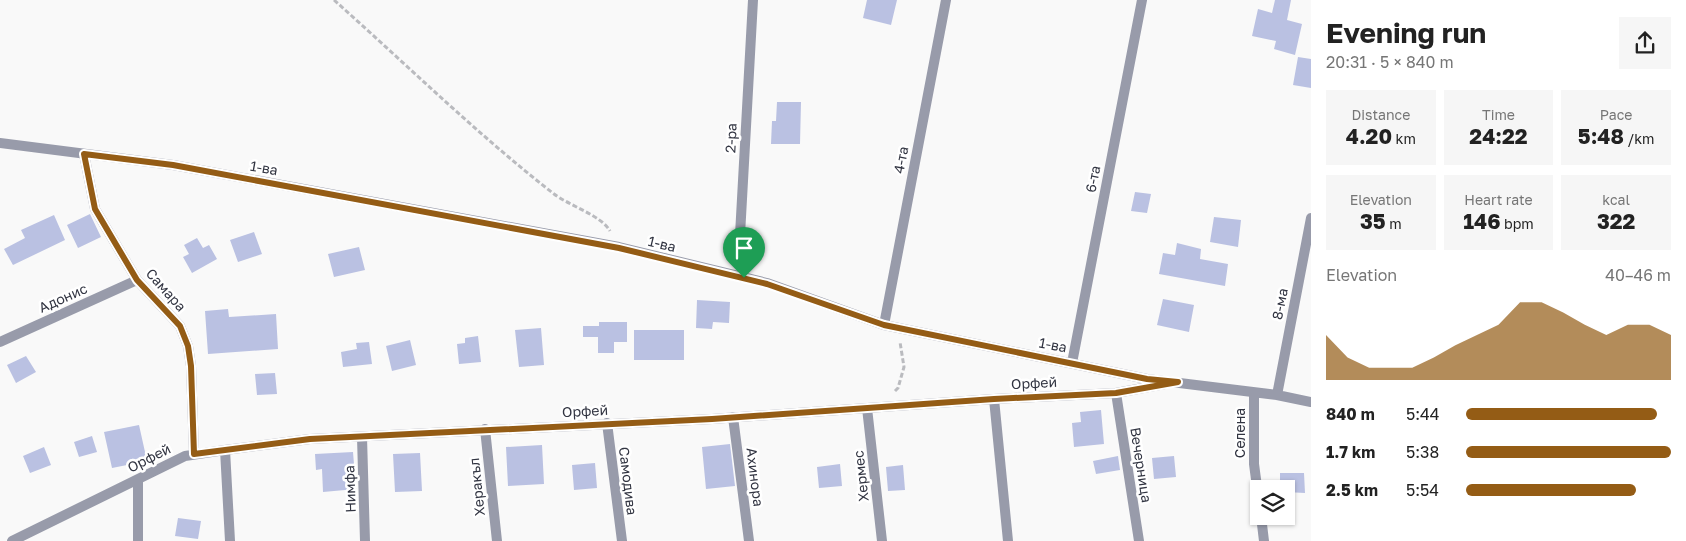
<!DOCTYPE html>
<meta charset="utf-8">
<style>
body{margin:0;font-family:"Golos Text",sans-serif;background:#f6f6f6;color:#222;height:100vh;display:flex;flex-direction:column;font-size:19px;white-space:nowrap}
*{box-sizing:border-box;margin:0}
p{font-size:16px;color:#767676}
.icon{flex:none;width:28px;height:28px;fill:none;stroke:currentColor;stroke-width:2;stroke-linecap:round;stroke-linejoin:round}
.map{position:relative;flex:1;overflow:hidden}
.drawer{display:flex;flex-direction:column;background:#fff;width:375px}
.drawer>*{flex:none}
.fabs{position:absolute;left:1250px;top:480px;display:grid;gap:10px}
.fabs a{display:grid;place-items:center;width:45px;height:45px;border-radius:0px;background:#fff;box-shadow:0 1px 4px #0004;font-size:25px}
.pin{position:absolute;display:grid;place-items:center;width:42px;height:42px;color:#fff;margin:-51px -21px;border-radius:50% 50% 50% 0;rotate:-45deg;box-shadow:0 0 5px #0007}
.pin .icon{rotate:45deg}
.round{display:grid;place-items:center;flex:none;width:52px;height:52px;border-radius:0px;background:#f6f6f6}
.summary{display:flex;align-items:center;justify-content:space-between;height:85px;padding:0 15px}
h1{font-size:28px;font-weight:700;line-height:38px}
.metrics{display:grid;grid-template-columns:repeat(3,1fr);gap:8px;height:85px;padding:5px 15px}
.metrics div{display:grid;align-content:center;border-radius:0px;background:#f6f6f6;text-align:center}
.metrics b{font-size:21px;font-weight:700}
.metrics small{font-size:14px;font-weight:400}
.metrics p{font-size:14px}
.chart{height:140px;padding:10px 15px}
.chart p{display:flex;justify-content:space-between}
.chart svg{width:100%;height:90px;margin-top:5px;fill:#945c15;opacity:.7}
ul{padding:0 15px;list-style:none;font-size:16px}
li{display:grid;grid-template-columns:80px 60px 1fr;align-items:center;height:38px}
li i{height:12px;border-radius:6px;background:#945c15}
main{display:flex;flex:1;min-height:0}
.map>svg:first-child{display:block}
</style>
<main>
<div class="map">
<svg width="1311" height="541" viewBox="0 0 1311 541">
<rect width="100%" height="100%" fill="#f9f9f9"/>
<path fill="#bac1e2" d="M867,0h30l-6,25 -28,-7z
M1275,0h16l-4,20 15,4 -7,31 -21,-6 2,-8 -24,-5 6,-27 14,4z
M1298,57l13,2v29l-18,-3z
M777,102h24l-1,42h-29l1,-23h4z
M1135,192l16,2 -4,19 -16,-2z
M90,214l11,23 -23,11 -11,-23z
M54,215l11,25 -52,25 -9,-16 21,-11 -4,-8z
M1214,217l27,3 -3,27 -28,-5z
M254,232l8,22 -24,8 -8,-22z
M197,238l6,10 6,-3 8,14 -25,14 -9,-16 6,-3 -5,-9z
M1177,243l24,6 -1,10 28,5 -3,22 -66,-12 4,-21 12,2z
M359,247l6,23 -31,7 -6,-23z
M1163,299l31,6 -5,27 -32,-7z
M697,300l33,2 -1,21 -16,-1 -1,7 -16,-1z
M228,309l1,8 47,-3 2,35 -70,5 -3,-43z
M599,322h28v20h-13v11h-16v-16h-15v-11h16z
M541,328l3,37 -25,2 -4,-37z
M634,330h50v30h-50z
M478,336l3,26 -22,2 -2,-20 8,-1v-5z
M410,340l6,25 -24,6 -6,-25z
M369,342l3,22 -29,3 -2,-15 16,-3 -1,-6z
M26,356l10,16 -20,11 -9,-18z
M275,373l2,21 -20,1 -2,-21z
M1101,410l3,34 -30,3 -2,-24 9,-1 -1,-10z
M139,425l8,36 -35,7 -8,-36z
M92,436l5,16 -18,5 -5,-15z
M730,444l5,42 -29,3 -4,-42z
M542,445l2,39 -36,2 -2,-39z
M44,447l7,18 -21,8 -7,-17z
M353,452l3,37 -33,3 -1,-23 -6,1 -1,-16z
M420,453l2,38 -27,1 -2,-38z
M1118,456l2,14 -24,4 -3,-13z
M1174,456l2,21 -22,2 -2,-21z
M595,463l2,25 -23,2 -2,-25z
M840,464l2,22 -23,2 -2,-21z
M903,465l2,25 -17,1 -2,-24z
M1280,473h24l1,20 -19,-1v-3h-6z
M178,518l23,3 -3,18 -23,-3z"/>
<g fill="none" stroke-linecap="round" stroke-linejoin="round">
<path stroke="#babbbf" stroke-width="3" stroke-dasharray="5 2.5" stroke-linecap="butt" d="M334,0c73,65 143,134 220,194 16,12 48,22 56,37
M895,391l3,-3 6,-21 -4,-25"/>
<path stroke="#989baa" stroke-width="10" d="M0,143l173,22 446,82 148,36 117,42 263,54 130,16 34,7
M84,154l11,55 42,71 43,46 8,20 3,20 3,88
M743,278l-3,-43 13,-235
M884,325l62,-325
M0,342l137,-62
M1072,363l70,-363
M1116,393l23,148
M1254,393v71l5,38
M1277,395l34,-177
M994,399l14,142
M867,408l15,133
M733,417l16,124
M607,423l15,118
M485,429l12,112
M362,437l3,104
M225,450l5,91
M138,480v61
M1261,516l3,25
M12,541l173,-85 40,-6 85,-11 402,-20 282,-20 122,-6 49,-9"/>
</g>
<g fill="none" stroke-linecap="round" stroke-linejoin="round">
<g stroke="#fff" stroke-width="10">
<path id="route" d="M84,154l89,11 446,83 148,36 117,41 263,54 31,3 -62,11 -122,6 -282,20 -402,20 -116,15 -3,-88 -3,-20 -8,-20 -43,-46 -42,-71z"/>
</g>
<use href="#route" stroke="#945c15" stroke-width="6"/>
</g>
<g text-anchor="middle" stroke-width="5" stroke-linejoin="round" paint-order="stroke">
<g font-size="14" fill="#323542" stroke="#fff">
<text transform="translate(731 138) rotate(-87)" y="5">2-ра</text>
<text transform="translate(901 160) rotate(-79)" y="5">4-та</text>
<text transform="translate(264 168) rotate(10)" y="5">1-ва</text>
<text transform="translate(1093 179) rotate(-79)" y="5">6-та</text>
<text transform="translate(662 244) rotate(14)" y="5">1-ва</text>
<text transform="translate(166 290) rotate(48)" y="5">Самара</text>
<text transform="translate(63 298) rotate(-24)" y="5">Адонис</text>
<text transform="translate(1280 304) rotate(-79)" y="5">8-ма</text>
<text transform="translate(1053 345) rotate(11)" y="5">1-ва</text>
<text transform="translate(1034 383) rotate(-3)" y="5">Орфей</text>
<text transform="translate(585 411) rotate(-3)" y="5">Орфей</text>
<text transform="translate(1240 433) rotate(-90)" y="5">Селена</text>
<text transform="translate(149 458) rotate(-27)" y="5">Орфей</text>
<text transform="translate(1141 465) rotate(81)" y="5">Вечерница</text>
<text transform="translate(861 476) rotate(-96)" y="5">Хермес</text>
<text transform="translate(755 477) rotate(83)" y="5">Ахинора</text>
<text transform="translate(628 481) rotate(83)" y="5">Самодива</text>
<text transform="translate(477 487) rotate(-96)" y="5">Херакъл</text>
<text transform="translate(350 489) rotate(-92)" y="5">Нимфа</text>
</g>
</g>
</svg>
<div class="fabs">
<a><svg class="icon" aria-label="layers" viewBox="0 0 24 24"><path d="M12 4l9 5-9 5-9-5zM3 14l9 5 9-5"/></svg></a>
</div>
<div class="pin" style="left:744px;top:278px;background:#1e9e55"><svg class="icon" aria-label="arrive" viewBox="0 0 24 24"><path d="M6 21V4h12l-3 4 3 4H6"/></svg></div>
</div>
<section class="drawer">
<div class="summary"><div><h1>Evening run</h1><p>20:31 · 5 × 840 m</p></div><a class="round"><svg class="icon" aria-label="share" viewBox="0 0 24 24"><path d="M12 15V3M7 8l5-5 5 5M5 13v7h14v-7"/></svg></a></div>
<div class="metrics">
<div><p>Distance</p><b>4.20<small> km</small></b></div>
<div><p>Time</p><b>24:22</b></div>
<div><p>Pace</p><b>5:48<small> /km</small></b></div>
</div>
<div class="metrics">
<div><p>Elevation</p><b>35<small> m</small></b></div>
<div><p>Heart rate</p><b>146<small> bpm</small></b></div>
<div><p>kcal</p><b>322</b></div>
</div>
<div class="chart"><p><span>Elevation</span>40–46 m</p>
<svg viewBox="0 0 160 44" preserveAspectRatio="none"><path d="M0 44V22L10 33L20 38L30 38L40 38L50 33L60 27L70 22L80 17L90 6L100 6L110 11L120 17L130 22L140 17L150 17L160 22V44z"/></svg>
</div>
<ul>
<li><b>840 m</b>5:44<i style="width:93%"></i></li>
<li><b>1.7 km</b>5:38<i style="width:100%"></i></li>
<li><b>2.5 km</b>5:54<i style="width:83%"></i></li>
</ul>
</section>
</main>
